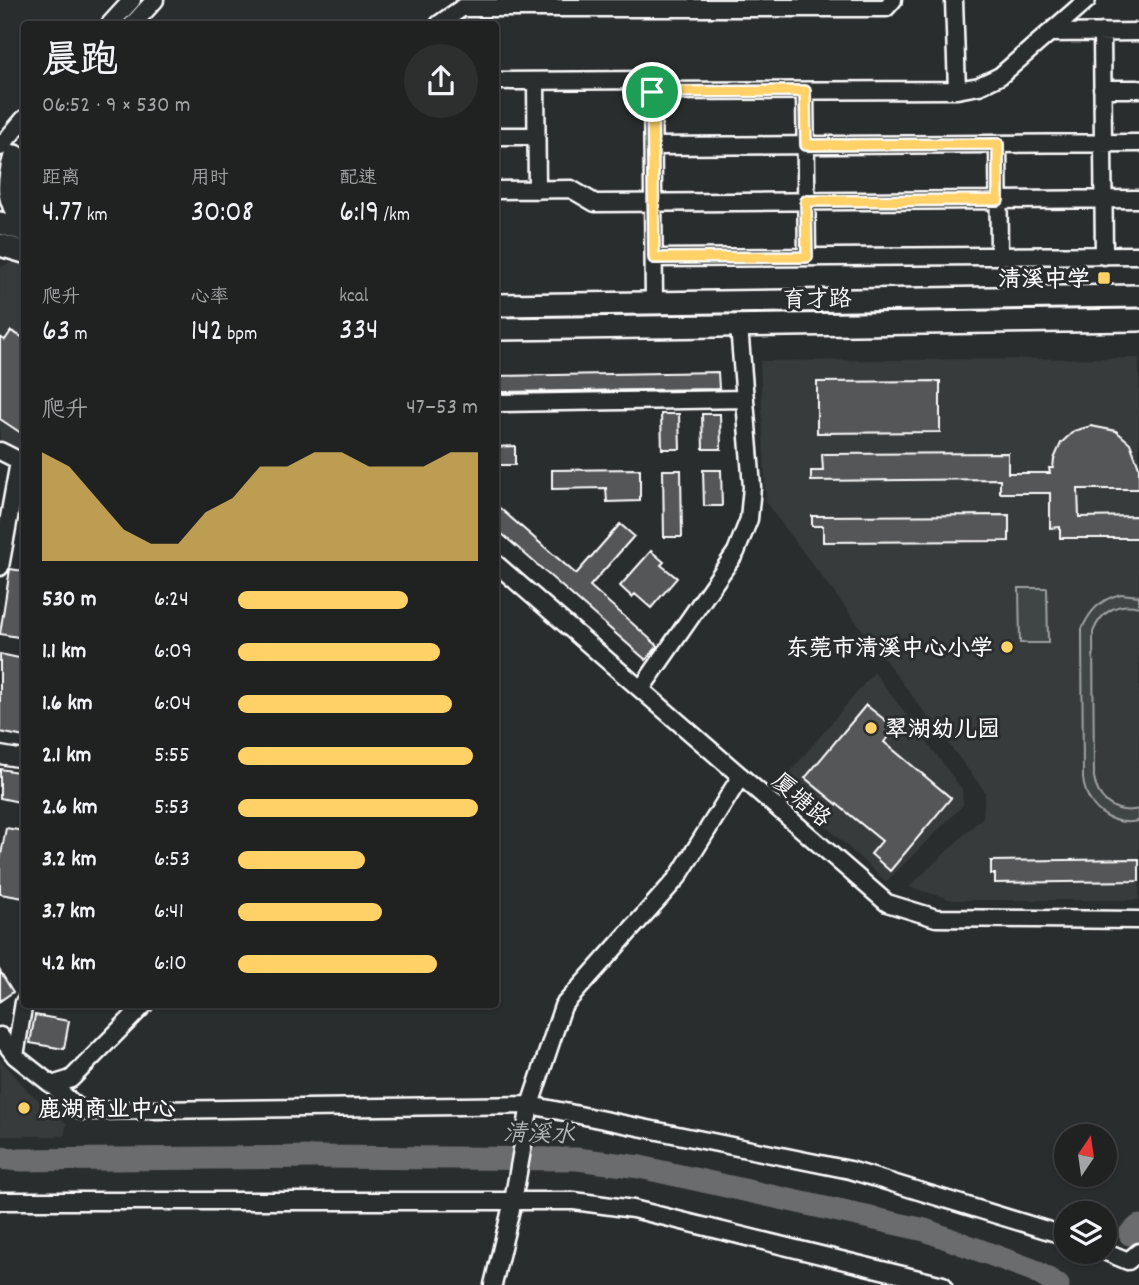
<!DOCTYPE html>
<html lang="zh">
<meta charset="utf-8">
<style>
body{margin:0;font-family:Dekko,"LXGW WenKai TC",sans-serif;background:#2d2f2f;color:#f1f3f6;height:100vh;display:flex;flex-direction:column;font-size:26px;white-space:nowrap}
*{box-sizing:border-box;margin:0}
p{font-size:23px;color:#a2a4a5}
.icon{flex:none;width:38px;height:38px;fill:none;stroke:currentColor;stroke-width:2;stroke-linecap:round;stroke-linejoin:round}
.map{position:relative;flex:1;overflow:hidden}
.panel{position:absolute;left:21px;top:21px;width:478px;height:987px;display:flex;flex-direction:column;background:#202222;border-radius:7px;box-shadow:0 2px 5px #0004,0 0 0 2px #3d3f40}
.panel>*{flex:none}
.needle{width:46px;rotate:13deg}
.buttons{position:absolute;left:1054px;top:1124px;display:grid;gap:14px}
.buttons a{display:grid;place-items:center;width:63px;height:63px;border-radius:50%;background:#202222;box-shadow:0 2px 5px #0004,0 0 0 2px #3d3f40;font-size:35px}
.pin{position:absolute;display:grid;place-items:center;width:60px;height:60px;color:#fff;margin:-30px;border:4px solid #fff;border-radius:50%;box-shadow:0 2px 7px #0007}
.round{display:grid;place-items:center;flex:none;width:74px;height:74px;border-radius:37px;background:#2d2f2f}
.head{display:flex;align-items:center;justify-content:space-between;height:119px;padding:0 21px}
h1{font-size:38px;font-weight:600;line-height:52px}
.stats{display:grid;grid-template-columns:repeat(3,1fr);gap:10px;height:119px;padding:7px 21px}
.stats div{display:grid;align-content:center}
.stats b{font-size:30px;font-weight:600}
.stats small{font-size:19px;font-weight:400}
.stats p{font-size:19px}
.chart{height:196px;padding:14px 21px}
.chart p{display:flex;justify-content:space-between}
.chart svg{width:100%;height:126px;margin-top:7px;fill:#ffd166;opacity:.7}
ul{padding:0 21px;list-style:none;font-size:23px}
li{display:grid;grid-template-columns:112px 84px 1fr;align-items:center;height:52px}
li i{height:18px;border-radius:9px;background:#ffd166}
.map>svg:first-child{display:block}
</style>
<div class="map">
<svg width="1139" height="1285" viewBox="0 0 1139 1285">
<rect width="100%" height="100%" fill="#2a2d2e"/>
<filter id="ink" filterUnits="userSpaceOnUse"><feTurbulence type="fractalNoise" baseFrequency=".0143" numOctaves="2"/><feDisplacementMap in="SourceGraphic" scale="14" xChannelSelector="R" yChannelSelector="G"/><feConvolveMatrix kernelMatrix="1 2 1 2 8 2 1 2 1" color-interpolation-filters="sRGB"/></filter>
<g filter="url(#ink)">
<path fill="#373a3b" d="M13,262l11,4v190l-24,-14v-175z
M1139,358v542h-186l-44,-13 74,-70 2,-25 -219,-289 -6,-142z
M874,672l88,117 1,16 -77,77 -106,-98z
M0,1059l29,33 38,32 -3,12h-64z"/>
<path fill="#414445" stroke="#a0a2a2" stroke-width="2" d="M1019,588h28l1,55h-28z
M1121,594l18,2v11c-21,-5 -38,4 -46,25l1,145c3,23 21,38 45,32v12c-30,6 -53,-14 -56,-43l-1,-149c8,-19 19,-30 39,-35z"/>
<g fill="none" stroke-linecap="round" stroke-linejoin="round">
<path stroke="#6a6c6d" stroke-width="23" d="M0,1158l19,2 297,-3 261,2 63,8 285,63 108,40 25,15
M1130,1234l9,-8"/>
</g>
<path fill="#555758" stroke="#fff" stroke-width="2" d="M11,331l13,7v97l-24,-16v-82l5,3z
M718,372l1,17 -224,3v-16z
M940,381v51l-123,1v-51z
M661,414h18l1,35h-18z
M702,414h18l1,35h-18z
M1091,426l25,5 14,12 9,24v22h-61l1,28 60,-1v22h-79v-11l-10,1v-35h-50v-14l-189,2v-10h12l-1,-17 186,-1v20h42l-1,-5h4l1,-9 7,-16 13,-12z
M515,446v19h-20v-18z
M640,469v32l-33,1 -1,-14 -54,1v-19z
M663,470h18l1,67h-18z
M703,470h18l1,36h-18z
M495,504l81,70 44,-50 14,12 -44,50 68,60 -12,14 -145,-127 -6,6z
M1009,515v26l-186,1v-16h-11v-10z
M651,551l13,11 -3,3 16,13 -26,30 -16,-14 -3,3 -12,-11z
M10,569l14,2v67l-24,-4z
M0,654l24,5v78l-24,-5z
M866,705l29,23 -11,14 67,56 -61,73 -19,-17 11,-13 -77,-63z
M0,769l24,4v30l-24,-5z
M6,828l18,3v67l-24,-4v-34z
M1139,859v22l-144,2v-9h-4v-13z
M0,971l13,21 -13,9z
M35,1015l34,6 -5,28 -34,-6z"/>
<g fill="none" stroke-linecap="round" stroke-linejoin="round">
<g stroke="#fff" stroke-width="21">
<path id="minor" d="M954,0l3,90
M110,24l22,-24
M133,24l22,-24
M439,24l23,-16h424l7,-8
M1102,32l2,224
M1050,33l89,-1
M495,81l157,-1 2,223
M536,81l1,109
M1102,89h37
M652,91l305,-1 22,-4 21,-10 87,-76
M805,91l2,166
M495,136h41
M998,144l1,112
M653,146l486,-3
M0,147l24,-28
M495,190l76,-1 24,14 544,-4
M654,258l485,-3
M495,403l250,-4
M0,451l24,12
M495,563l392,340 49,15 203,2
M0,567l19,-105
M641,689l95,-137 13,-33 3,-32 -13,-161
M0,755l24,4
M0,1036l15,20 37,29 19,-6 74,-75
M15,1056l9,-54
M52,1085l30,26 448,-6 320,65 216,66
M0,1201h574l59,8 310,76
M1104,1251l24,10 11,-9
M493,1285l20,-84 17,-96 33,-99 115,-129 63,-101"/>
</g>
<g stroke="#fff" stroke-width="26">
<path id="major" d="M15,156c-8,28 -9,43 9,67
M0,223l24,7
M0,245l24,7
M495,305l644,-9
M495,329l644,-9"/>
</g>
<use href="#minor" stroke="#2a2d2e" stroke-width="16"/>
<use href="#major" stroke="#2a2d2e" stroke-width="21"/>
</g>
</g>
<g fill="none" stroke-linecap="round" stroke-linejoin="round" filter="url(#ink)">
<g stroke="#fff" stroke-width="14">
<path id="route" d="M805,91l1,54 192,-1v56l-192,1 1,56 -153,1 -2,-166z"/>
</g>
<use href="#route" stroke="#ffd166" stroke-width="9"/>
</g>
<g fill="#ffd166" stroke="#2a2d2e" stroke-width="2.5">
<rect x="1097" y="271" width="14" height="14" rx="3.5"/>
<circle cx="1007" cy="647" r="7"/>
<circle cx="871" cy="728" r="7"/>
<circle cx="24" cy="1108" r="7"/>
</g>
<g text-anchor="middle" stroke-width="6" stroke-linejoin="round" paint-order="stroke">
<g font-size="23" font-weight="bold" fill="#fff" stroke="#2a2d2e" text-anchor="end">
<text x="1090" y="286">清溪中学</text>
<text x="993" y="655">东莞市清溪中心小学</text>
<text x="885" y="736" text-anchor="start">翠湖幼儿园</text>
<text x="38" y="1116" text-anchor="start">鹿湖商业中心</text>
</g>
<g font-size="23" fill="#fff" stroke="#2a2d2e">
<text transform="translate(817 298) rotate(-1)" y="8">育才路</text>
<text transform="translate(802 799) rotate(41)" y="8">厦塘路</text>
</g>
<g font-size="24" font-style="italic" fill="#b4b6b6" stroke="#2a2d2e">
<text transform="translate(539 1133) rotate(1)" y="8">清溪水</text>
</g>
</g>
</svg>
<div class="buttons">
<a><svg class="needle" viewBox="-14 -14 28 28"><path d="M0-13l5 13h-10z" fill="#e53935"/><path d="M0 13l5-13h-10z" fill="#a2a4a5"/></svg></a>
<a><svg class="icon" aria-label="layers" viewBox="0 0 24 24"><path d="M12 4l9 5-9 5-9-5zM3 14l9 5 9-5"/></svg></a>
</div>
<div class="pin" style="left:652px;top:92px;background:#1e9e55"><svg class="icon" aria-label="arrive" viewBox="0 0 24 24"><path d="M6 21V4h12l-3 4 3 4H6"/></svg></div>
<section class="panel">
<div class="head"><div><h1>晨跑</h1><p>06:52 · 9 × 530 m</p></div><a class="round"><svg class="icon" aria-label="share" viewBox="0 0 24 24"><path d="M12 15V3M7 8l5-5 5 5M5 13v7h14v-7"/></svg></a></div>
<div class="stats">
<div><p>距离</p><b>4.77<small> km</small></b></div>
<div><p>用时</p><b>30:08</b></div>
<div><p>配速</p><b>6:19<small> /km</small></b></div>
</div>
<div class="stats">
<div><p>爬升</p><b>63<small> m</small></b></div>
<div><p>心率</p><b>142<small> bpm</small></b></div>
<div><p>kcal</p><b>334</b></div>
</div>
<div class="chart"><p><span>爬升</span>47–53 m</p>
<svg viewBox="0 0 160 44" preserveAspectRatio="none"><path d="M0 44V6L10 11L20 22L30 33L40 38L50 38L60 27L70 22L80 11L90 11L100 6L110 6L120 11L130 11L140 11L150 6L160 6V44z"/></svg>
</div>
<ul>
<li><b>530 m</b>6:24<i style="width:71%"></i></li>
<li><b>1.1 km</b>6:09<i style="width:84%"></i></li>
<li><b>1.6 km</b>6:04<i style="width:89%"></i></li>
<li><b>2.1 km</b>5:55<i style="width:98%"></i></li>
<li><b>2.6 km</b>5:53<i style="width:100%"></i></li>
<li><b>3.2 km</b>6:53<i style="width:53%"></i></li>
<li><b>3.7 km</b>6:41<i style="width:60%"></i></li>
<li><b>4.2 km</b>6:10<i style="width:83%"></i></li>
</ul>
</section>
</div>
